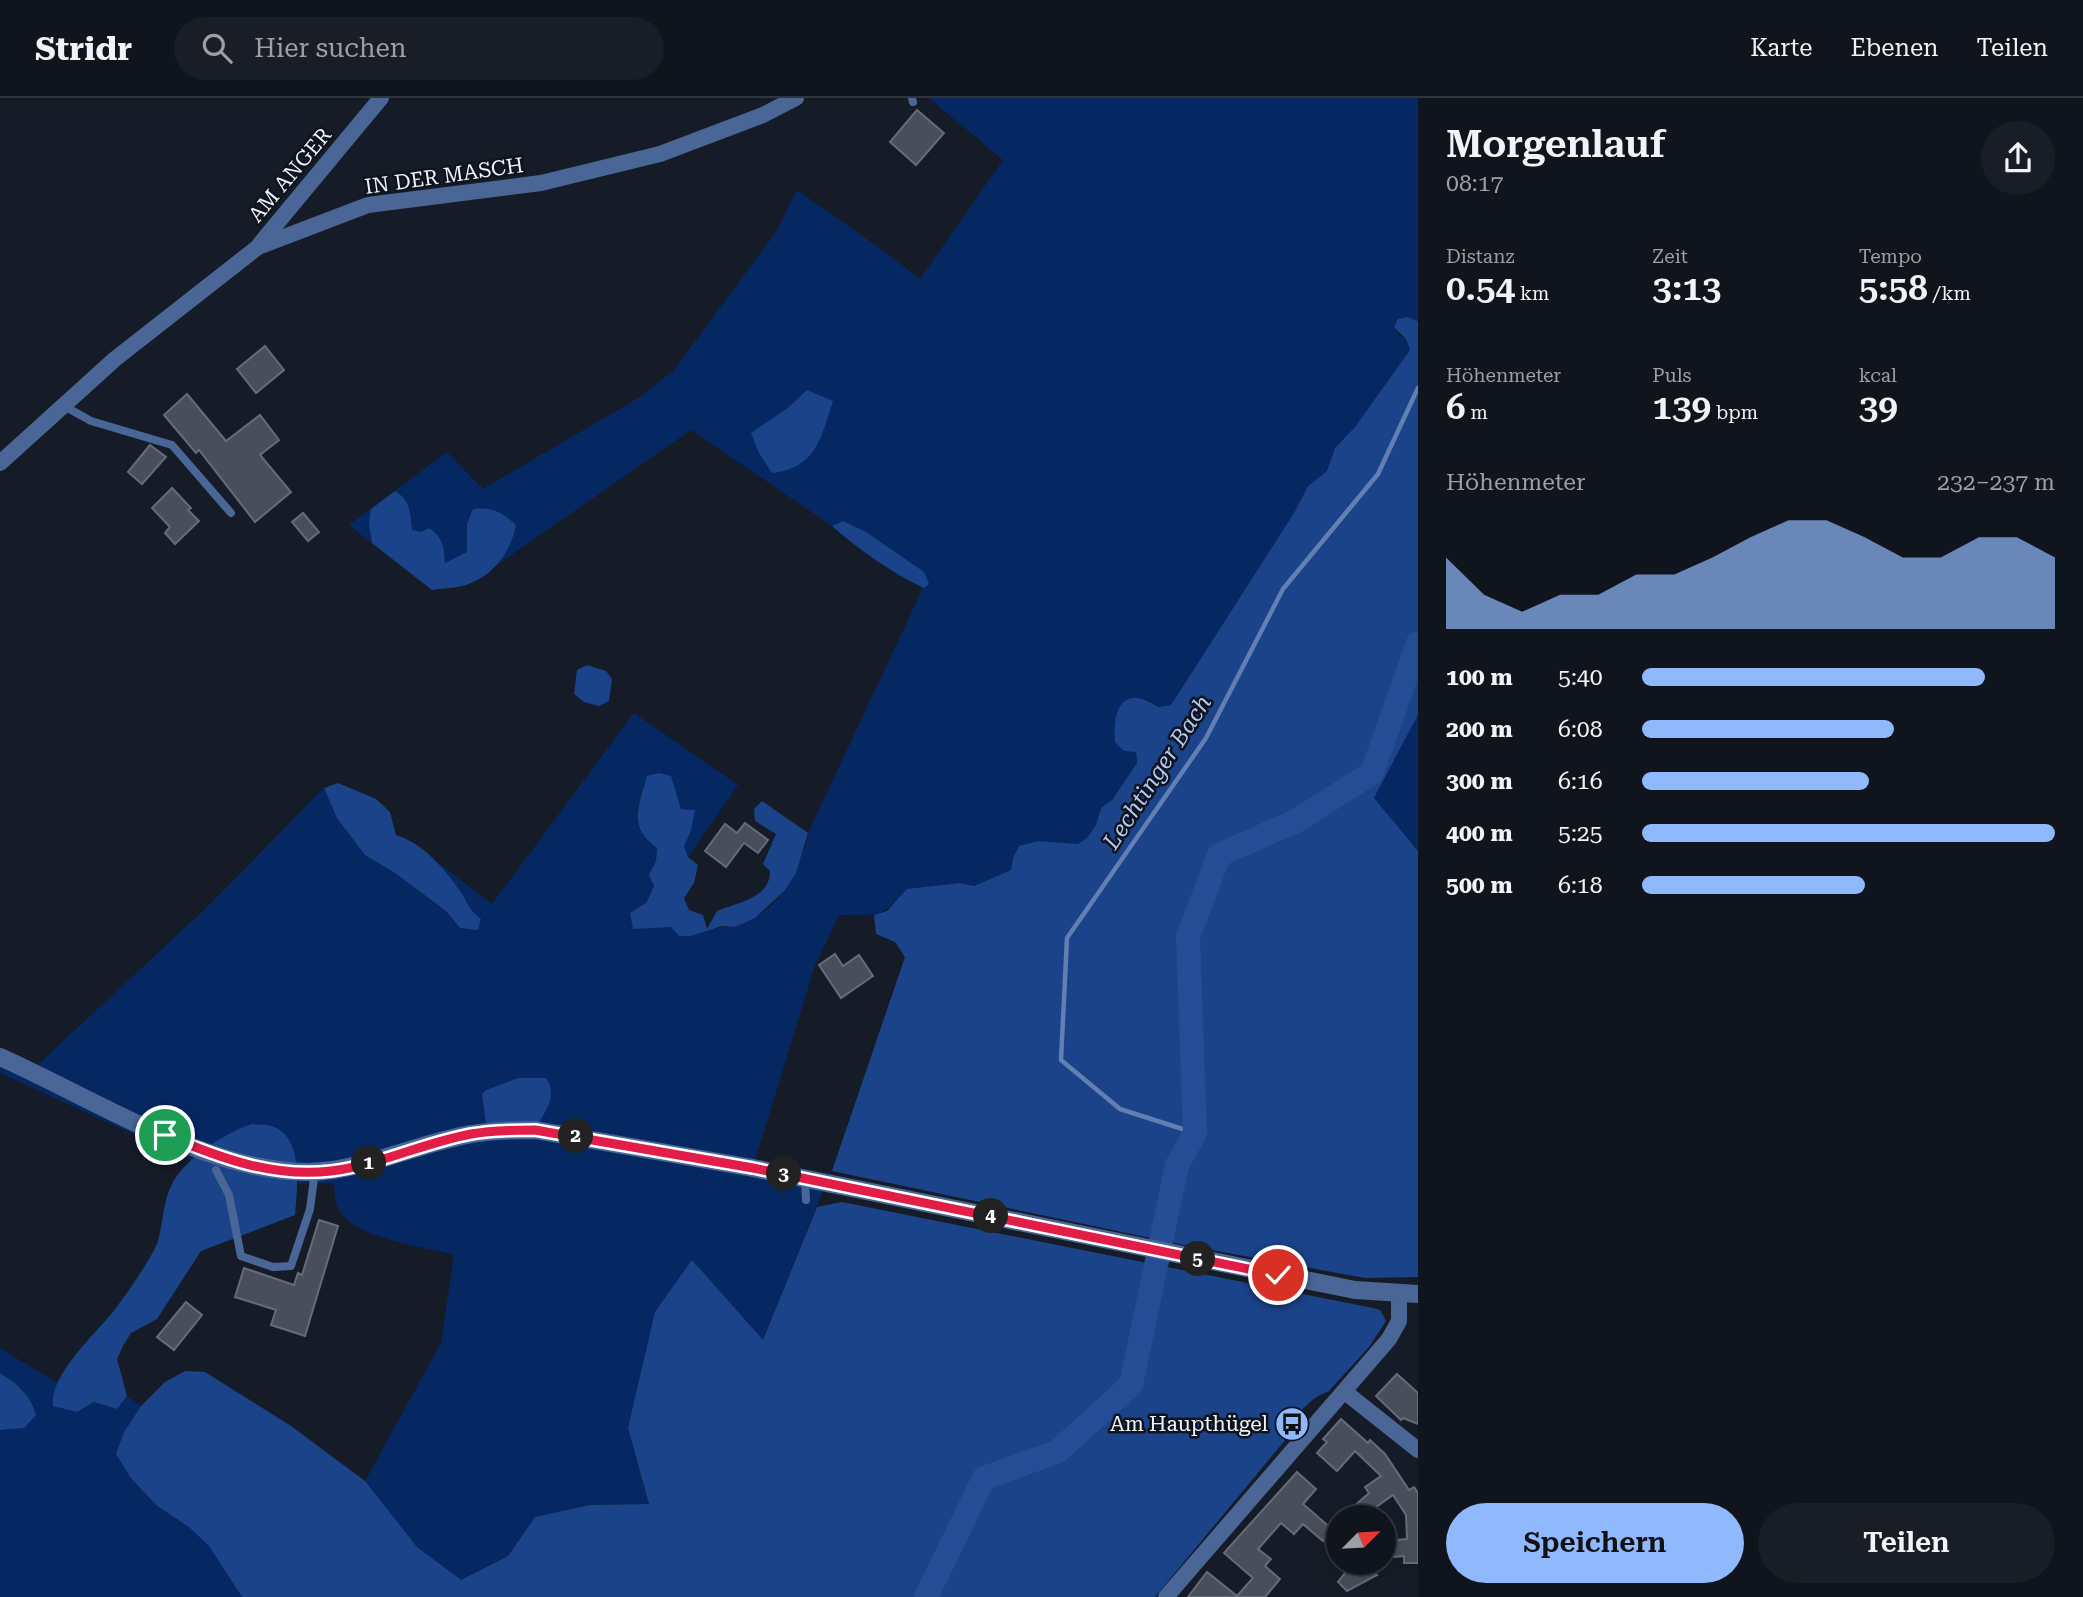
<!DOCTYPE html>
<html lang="de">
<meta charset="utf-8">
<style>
body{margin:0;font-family:"Roboto Serif",serif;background:#191e26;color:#f1f3f6;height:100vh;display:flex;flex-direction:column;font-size:26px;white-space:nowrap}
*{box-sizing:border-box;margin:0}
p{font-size:23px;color:#9c9fa4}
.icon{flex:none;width:38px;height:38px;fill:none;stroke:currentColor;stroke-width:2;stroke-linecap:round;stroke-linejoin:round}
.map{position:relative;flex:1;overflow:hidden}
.panel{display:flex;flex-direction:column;background:#10151d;width:665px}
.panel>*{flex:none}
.needle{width:46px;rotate:66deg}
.buttons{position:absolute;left:1326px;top:1407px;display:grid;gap:14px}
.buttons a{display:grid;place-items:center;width:70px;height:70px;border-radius:50%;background:#10151d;box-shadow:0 7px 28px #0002,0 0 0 2px #30343b;font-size:35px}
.pin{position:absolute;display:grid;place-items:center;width:60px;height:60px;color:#fff;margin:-30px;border:4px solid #fff;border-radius:50%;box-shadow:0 2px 7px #0007}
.km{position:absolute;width:35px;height:35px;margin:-18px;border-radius:50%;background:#222;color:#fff;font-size:19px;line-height:35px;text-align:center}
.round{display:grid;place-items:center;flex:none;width:74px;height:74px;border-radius:37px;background:#191e26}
.summary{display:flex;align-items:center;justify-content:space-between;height:119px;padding:0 28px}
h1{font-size:38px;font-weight:600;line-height:52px}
.metrics{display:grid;grid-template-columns:repeat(3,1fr);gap:10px;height:119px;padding:7px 28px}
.metrics div{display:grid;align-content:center}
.metrics b{font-size:35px;font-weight:600}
.metrics small{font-size:19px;font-weight:400}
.metrics p{font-size:19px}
.chart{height:196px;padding:14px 28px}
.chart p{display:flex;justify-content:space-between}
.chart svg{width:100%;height:126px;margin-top:7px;fill:#90b8fd;opacity:.7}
.primary-button{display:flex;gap:14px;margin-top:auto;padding:14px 28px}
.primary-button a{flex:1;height:80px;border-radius:42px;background:#90b8fd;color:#111;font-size:28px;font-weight:600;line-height:80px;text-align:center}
.primary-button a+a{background:#191e26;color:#f1f3f6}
ul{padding:0 28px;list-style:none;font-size:23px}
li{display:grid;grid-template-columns:112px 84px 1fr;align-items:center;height:52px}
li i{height:18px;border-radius:9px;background:#90b8fd}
header{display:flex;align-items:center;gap:42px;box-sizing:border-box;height:98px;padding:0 35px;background:#10151d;border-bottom:2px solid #30343b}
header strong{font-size:33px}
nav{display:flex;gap:38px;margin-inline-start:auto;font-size:24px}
.search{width:490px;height:63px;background:#191e26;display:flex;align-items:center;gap:18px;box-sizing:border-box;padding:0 24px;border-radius:38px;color:#9c9fa4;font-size:26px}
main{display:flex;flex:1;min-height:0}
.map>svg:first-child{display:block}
</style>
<header>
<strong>Stridr</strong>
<div class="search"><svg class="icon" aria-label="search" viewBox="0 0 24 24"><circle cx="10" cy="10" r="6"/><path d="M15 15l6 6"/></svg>Hier suchen</div>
<nav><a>Karte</a><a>Ebenen</a><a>Teilen</a></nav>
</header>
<main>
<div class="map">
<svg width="1418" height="1499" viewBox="0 0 1418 1499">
<rect width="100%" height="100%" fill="#161c27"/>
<path fill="#052863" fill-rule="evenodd" d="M929,0h489v223l-11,-4 -9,17 8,5 4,11 -55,77 -20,21 -8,23 -19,15 -14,27 -123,192 -13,2 -12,-8 -10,53 1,11 -25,37 -11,8 -5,17 -9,13 -9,6 -40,-3 -18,5 -7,12 -2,12 -37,16 -15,-3 -51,6c-27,30 -30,26 -69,26l-25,53 -61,199 73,16 -63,157 -135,88 21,76 -59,1 -55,12 -27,39 -48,24 -43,-33 -52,-66 76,-138 13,-88c-31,-9 -92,-15 -112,-41 -8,-9 -7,-20 -8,-31l-36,1v-12l-95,-21 -11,10 -192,-88v-16l31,14 174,-162 119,-121 14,30 27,37 30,18 51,38 14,17 21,-9 -13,-11 -8,-18 -30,-33 62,47 142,-191 104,72 -50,72 -4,-11 7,-15 -15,-36 -34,-2 -5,16 8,31 12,8 -1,13 -7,14 5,10 -8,18 -16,10c9,4 20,11 30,13 6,2 15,1 21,2 58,6 98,-12 119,-69 3,-9 8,-16 8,-26l115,-245c-31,-15 -65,-39 -91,-62l-141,-96 -220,153 -39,7 -83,-65 98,-73 36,37 157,-92 34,-27 102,-138 21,-42 84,59 39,30 83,-119zM518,980l28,33 -12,19 -48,-40z
M1418,617v136l-44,-53z
M0,1250l59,36 -6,18 1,4 23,6 16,-10 24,7 10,-13 14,10 -17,26 -7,22 13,23 26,28 34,23 19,18 33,51h-242v-167l24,-2 -17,-51 -7,-4z"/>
<path fill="#1b4389" d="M1407,219l11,4v394l-44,83 44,53v426l-53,1 -176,-32 -357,-75 73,-214 -10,-15 -19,-8 -2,-19 13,-4 20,-22 52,-6 15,3 37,-16 2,-12 6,-12 19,-5 40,3 9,-6 9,-13 5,-17 11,-8 25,-37 -1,-11 -12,-1 -9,-9c-3,-32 8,-59 43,-35l13,-2 123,-192 14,-27 19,-15 8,-23 20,-21 55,-77 -4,-11 -12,-12 4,-8z
M807,292l26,11c-12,36 -16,67 -61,72l-13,-20 -8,-20 38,-26z
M395,393c16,10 15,21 17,39l9,2 8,-4c14,10 15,18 16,35l22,-11v-28l6,-15c19,-2 29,3 43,16 -5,25 -20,48 -45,58 -11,5 -27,5 -39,7l-60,-47 -3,-20 2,-14z
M843,423l23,11 58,40 5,12 -5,4c-32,-15 -66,-39 -92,-62z
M587,567l19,6 6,8 -3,22 -10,5 -15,-4 -10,-8 3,-24z
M659,675l12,3 10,33 14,1 -4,21 -7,15 4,11 10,8 -4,18 -10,15 5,12 14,5 4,14 10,-18c19,-8 54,-13 53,-40l-7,-7 13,-30 -21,-13 -1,-12 8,-8 46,32 -12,40 -11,17 -30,28 -20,9 -13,-1 -31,10h-12l-8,-9 -38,2 -3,-16 16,-10 8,-17 -5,-11 7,-14 1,-13c-30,-21 -18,-42 -10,-72z
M338,685l38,16 14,13 6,23c26,8 46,31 62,53 11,14 6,17 23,31l-3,11 -18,-2 -14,-17 -51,-38 -30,-18 -28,-37 -13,-30z
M518,980h28c13,18 -2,36 -12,52l-47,2 -5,-38 4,-4z
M252,1026c6,1 16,0 22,3 30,12 23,62 21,88l-94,36 -44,68 -26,14 -8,13 -6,13 10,37 -10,13 -23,-7 -17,10 -24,-6c-4,-30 41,-71 59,-93 10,-12 42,-58 46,-72 5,-18 5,-40 14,-57 13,-26 53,-51 80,-60z
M842,1104l531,106 7,2 6,11 -17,26 -41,45c-16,3 -41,31 -42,47l-131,158h-913l-33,-51 -19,-18 -34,-23 -26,-28 -14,-23 8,-22 17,-26 24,-24 20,-11 20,1 86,54 74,55 52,66 44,33 47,-24 27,-39 55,-12 59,-1 -21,-76 27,-116 37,-52 71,80 54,-133z
M0,1275c17,10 31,23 36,42l-12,13 -24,2z"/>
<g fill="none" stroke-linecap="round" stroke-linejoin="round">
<path stroke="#627fb4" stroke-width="4.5" d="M1195,1035l-75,-24 -59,-49 6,-122 139,-200 77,-149 95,-115 40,-86"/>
<path stroke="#254d95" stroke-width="24" d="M926,1499l58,-119 73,-26 74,-67 46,-220 18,-32 -7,-196 31,-82 77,-34 76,-48 46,-130"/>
</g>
<path fill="#484f5b" stroke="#656c79" stroke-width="2" d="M917,12l27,23 -28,32 -26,-23z
M265,248l19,24 -28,23 -19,-24z
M187,296l39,47 34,-26 19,25 -19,15 31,37 -36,30 -56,-72 -3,3 -32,-38z
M150,347l16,12 -24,27 -14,-12z
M172,390l19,20 -3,2 11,11 -24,23 -10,-11 5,-6 -18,-19z
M303,415l16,19 -11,9 -16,-19z
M745,725l23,17 -10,13 -14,-10 -18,24 -21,-16 20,-27 12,9z
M835,856l8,12 16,-11 14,21 -32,22 -22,-33z
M319,1122l19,6 -33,110 -34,-11 5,-15 -41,-13 9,-29 50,17 4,-12 4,2z
M186,1204l16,13 -28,35 -17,-13z
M1397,1276l21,19v31l-15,-6 -2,2 -25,-24z
M1341,1321l27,24 2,-3 15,14 24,36 5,-3 4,6v70h-14v-7l-20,2v-17l23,-2 -1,-24 -13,-20 -31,22 -10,-9 17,-15 -4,-6 16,-11 -26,-25 -18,20 -20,-18 10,-11 -4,-3z
M1297,1374l19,17 -13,15 30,26 -10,11 -20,-17 -9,10 -13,-11 -23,26 13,10 -6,7 15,13 -15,18h-77l19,-25 30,24 16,-18 -29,-25z
M1353,1465h10l14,12 -30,16 -9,-9z"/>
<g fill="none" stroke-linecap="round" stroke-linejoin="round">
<path stroke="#4a6696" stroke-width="8" d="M912,0l1,4
M64,308l27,15 81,24 59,68
M216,1072l13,25 12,61 32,11 18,-1 19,-57 5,-38
M805,1081l1,21"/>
<path stroke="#4a6696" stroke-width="16" d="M259,147l122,-147
M0,365l115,-104 143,-112 110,-42 173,-22 119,-29 103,-39 33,-17
M1345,1294l73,58
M1166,1499l223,-258 10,-18v-28"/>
<path stroke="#4a6696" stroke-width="18" d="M0,959c95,42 228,129 333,113 48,-7 91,-28 139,-36 21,-4 42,-4 63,-4l218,38 602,122 63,4"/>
</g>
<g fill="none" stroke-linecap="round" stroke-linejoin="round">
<g stroke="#fff" stroke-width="14">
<path id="route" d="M165,1037c53,22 107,43 166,36 48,-6 92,-28 140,-37 21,-4 43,-4 64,-4l218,38 525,107"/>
</g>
<use href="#route" stroke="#e11d48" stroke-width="9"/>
</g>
<defs>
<g id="bus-disc" transform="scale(1.75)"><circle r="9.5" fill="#90b8fd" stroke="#0e131d"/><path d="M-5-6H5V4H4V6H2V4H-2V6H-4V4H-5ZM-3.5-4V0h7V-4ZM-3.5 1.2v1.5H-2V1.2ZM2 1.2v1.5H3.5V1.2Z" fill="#111"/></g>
</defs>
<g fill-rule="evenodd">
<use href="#bus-disc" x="1292" y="1326"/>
</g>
<g text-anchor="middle" stroke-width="5" stroke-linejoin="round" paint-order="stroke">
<g font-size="21" fill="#eff4fb" stroke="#0e131d">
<text transform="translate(290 77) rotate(-50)" y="7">AM ANGER</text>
<text transform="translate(444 78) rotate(-8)" y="7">IN DER MASCH</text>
</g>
<g font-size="21" fill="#eff4fb" stroke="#0e131d" text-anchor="end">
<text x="1268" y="1333">Am Haupthügel</text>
</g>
<g font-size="23" font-style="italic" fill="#b2caf2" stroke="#0e131d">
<text transform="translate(1157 674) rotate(-57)" y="8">Lechtinger Bach</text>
</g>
</g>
</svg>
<div class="buttons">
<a><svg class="needle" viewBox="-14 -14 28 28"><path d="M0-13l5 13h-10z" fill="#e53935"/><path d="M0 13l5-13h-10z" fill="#9c9fa4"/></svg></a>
</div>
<div class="pin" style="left:165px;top:1037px;background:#1e9e55"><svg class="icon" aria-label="arrive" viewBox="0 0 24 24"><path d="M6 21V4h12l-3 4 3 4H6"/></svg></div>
<div class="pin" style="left:1278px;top:1177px;background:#d93025"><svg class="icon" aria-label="check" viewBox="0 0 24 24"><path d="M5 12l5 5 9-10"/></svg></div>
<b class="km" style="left:369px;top:1065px">1</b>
<b class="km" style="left:576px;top:1038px">2</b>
<b class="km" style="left:784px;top:1076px">3</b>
<b class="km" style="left:991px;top:1118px">4</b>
<b class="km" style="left:1198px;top:1161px">5</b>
</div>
<section class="panel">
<div class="summary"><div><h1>Morgenlauf</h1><p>08:17</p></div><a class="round"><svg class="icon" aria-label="share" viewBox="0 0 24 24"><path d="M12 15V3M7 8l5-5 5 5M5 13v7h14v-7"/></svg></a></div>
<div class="metrics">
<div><p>Distanz</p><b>0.54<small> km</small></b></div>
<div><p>Zeit</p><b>3:13</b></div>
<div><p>Tempo</p><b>5:58<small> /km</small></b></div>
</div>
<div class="metrics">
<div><p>Höhenmeter</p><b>6<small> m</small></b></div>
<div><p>Puls</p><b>139<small> bpm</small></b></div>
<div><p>kcal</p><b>39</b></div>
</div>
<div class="chart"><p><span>Höhenmeter</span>232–237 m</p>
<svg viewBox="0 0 160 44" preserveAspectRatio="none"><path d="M0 44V19L10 32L20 38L30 32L40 32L50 25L60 25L70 19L80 12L90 6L100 6L110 12L120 19L130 19L140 12L150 12L160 19V44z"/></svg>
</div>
<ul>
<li><b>100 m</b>5:40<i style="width:83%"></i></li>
<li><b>200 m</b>6:08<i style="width:61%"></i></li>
<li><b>300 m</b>6:16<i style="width:55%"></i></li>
<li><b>400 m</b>5:25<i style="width:100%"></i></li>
<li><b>500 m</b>6:18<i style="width:54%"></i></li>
</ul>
<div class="primary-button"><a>Speichern</a><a>Teilen</a></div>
</section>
</main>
